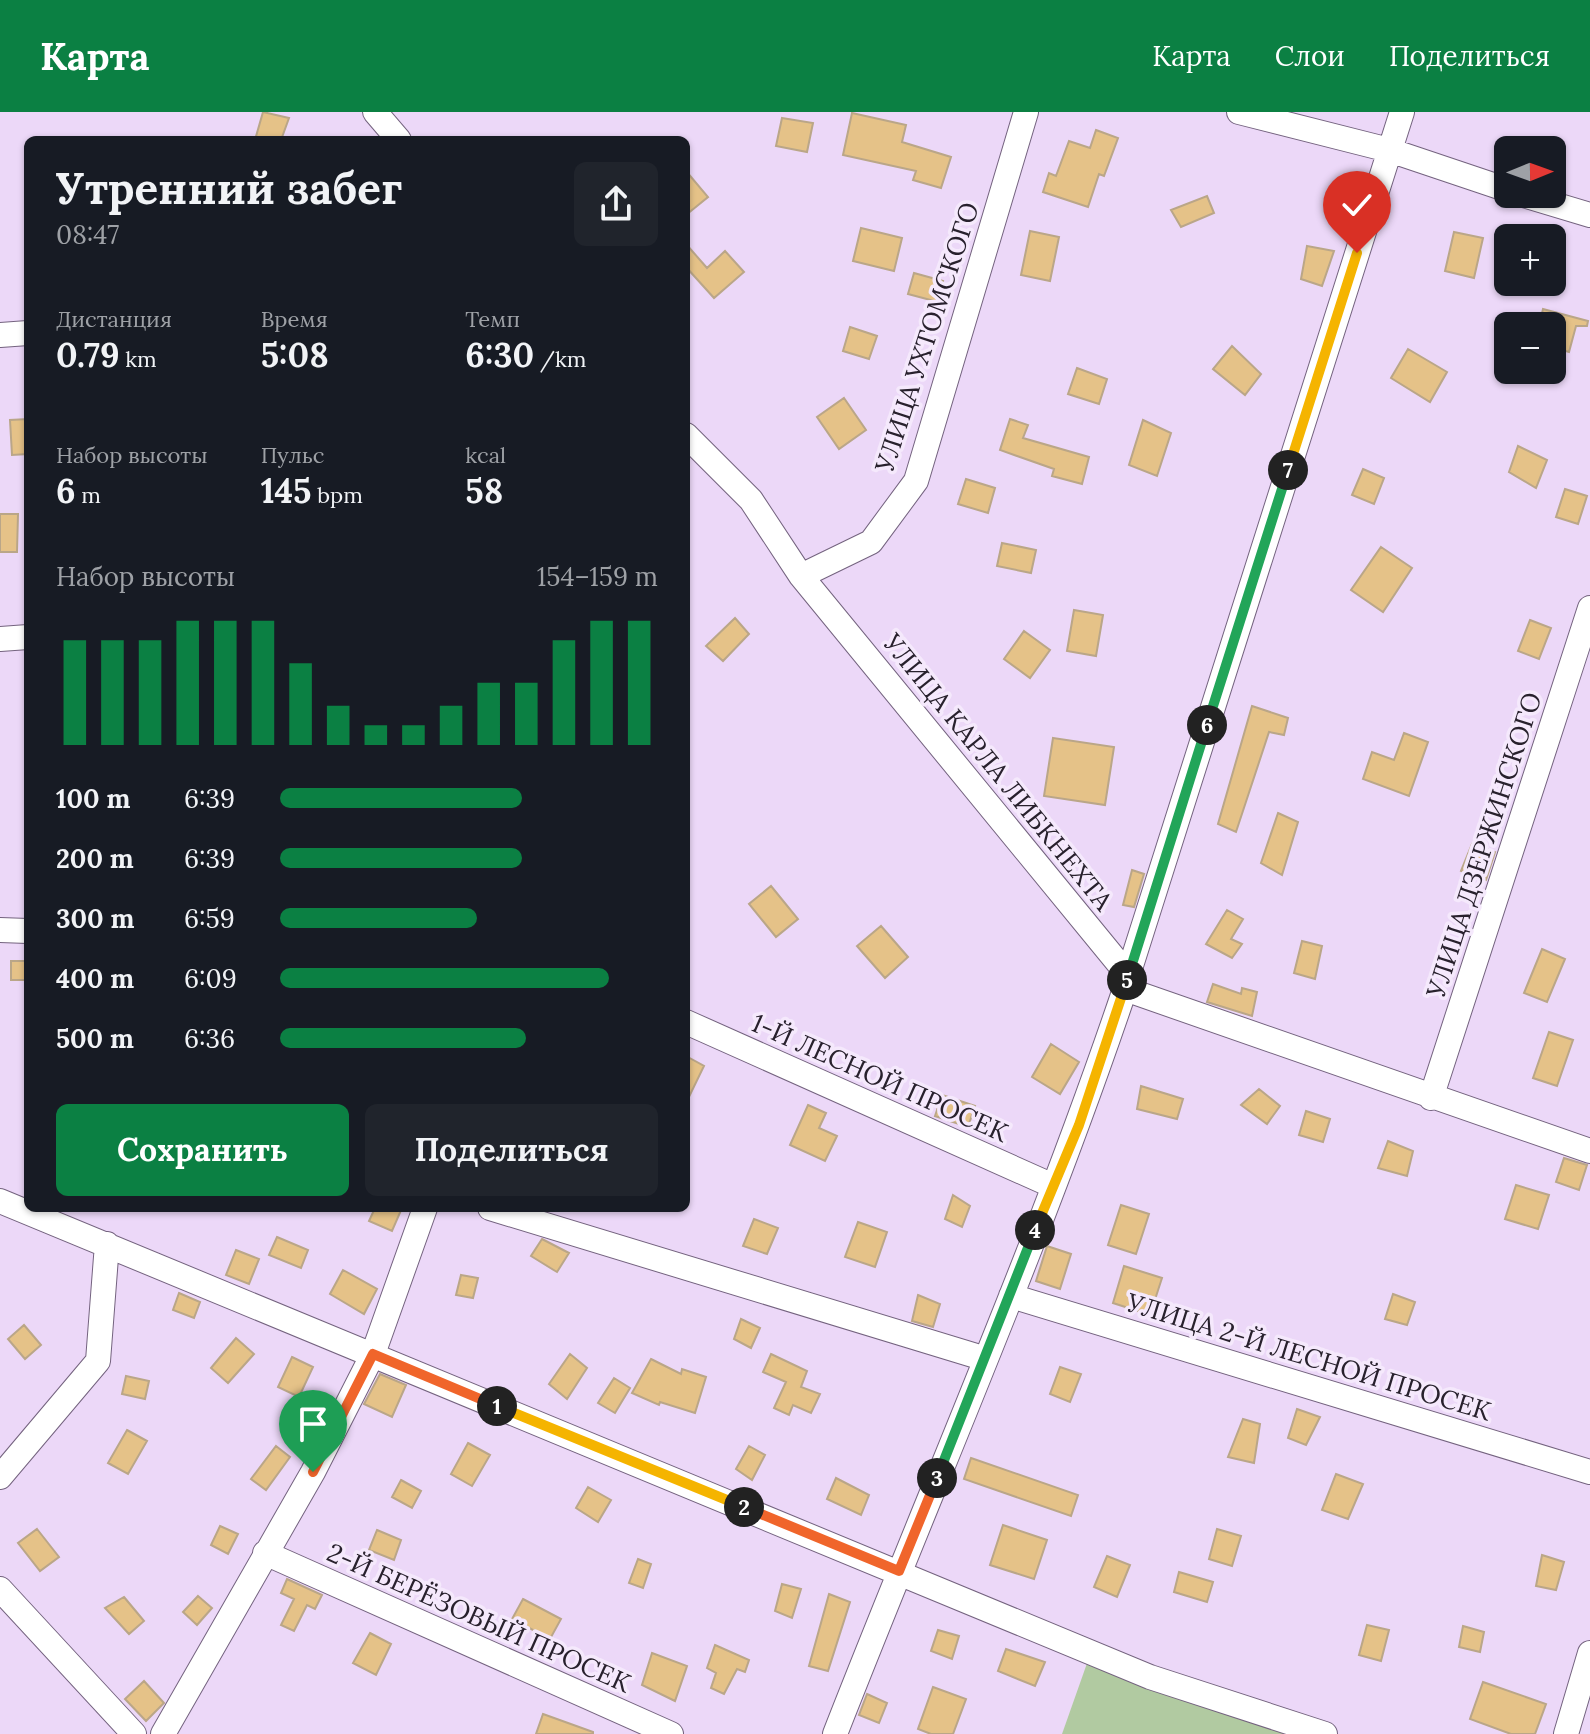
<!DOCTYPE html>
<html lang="ru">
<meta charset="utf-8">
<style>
body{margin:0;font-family:Lora,serif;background:#20242c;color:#f1f3f6;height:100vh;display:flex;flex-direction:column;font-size:30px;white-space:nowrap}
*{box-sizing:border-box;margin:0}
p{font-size:26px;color:#9ea1a6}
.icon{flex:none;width:44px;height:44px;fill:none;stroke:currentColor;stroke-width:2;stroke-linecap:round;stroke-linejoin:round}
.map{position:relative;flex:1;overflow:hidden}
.details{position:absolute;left:24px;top:24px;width:666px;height:1076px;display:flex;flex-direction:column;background:#171b24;border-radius:12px;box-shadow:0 2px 6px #0004}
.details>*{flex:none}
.needle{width:52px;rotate:89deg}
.tools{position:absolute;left:1494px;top:24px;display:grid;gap:16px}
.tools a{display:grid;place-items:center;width:72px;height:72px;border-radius:12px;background:#171b24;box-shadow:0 2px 6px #0004;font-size:40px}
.pin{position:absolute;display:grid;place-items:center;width:68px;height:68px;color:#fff;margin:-82px -34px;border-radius:50% 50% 50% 0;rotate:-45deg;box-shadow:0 0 8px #0007}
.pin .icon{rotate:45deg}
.km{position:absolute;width:40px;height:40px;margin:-20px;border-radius:50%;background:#222;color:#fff;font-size:22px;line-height:40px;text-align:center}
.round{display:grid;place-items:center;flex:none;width:84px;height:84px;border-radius:12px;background:#20242c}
.headline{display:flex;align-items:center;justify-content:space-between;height:136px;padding:0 32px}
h1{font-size:44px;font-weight:700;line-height:60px}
.stats{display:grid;grid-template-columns:repeat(3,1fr);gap:12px;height:136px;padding:8px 32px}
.stats div{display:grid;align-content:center}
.stats b{font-size:34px;font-weight:700}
.stats small{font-size:22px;font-weight:400}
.stats p{font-size:22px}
.chart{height:224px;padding:16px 32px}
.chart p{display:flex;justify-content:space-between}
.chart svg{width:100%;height:144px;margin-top:8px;stroke:#0b8043;stroke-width:6}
.action{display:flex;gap:16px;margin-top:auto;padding:16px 32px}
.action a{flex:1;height:92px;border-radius:12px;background:#0b8043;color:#fff;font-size:32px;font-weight:700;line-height:92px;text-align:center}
.action a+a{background:#20242c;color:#f1f3f6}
ul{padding:0 32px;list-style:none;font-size:26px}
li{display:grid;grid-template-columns:128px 96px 1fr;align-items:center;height:60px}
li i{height:20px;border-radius:10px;background:#0b8043}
header{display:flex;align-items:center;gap:48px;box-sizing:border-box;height:112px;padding:0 40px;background:#0b8043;color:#fff}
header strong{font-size:38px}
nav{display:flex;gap:44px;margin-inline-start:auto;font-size:28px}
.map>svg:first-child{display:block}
</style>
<header>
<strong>Карта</strong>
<nav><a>Карта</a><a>Слои</a><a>Поделиться</a></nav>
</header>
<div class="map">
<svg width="1590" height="1622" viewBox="0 0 1590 1622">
<rect width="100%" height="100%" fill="#ecd8f8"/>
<path fill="#b1caa1" d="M1091,1540l234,82h-263z"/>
<path fill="#e5c288" stroke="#baa688" stroke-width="2" d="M263,0l26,6 -8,22h-26z
M852,1l54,12 -4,17 49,15 -10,31 -28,-8 3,-9 -73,-16z
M782,6l31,5 -6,29 -31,-6z
M1096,18l22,8 -14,38 -5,-2 -11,33 -45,-15 6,-19 7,3 13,-35 21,7z
M686,59l22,26 -22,18z
M1207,84l7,17 -33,14 -10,-17z
M861,116l41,10 -8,33 -41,-10z
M1030,119l29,6 -9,44 -29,-6z
M1454,120l29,6 -9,40 -29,-7z
M686,132l21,24 18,-17 19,21 -30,26 -28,-31z
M1307,134l27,5 -12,35 -21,-7z
M914,161l29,8 -5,21 -30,-8z
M1543,197l45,12 -1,5h-11l-7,26 -17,-5v-21h-13z
M850,215l27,9 -8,23 -26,-8z
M1232,234l29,28 -16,21 -32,-26z
M1408,237l39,23 -17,30 -39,-24z
M1077,256l30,11 -8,25 -31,-10z
M844,286l22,32 -27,19 -22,-32z
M28,307v35l-16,1 -2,-35z
M1010,307l18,6 -5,13 66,19 -7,27 -30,-8 2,-7 -54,-19z
M1143,308l28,13 -14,43 -28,-11z
M1518,334l29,14 -11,28 -27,-16z
M1363,357l21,9 -10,26 -22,-9z
M966,367l29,9 -7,25 -30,-9z
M1565,377l22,7 -9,28 -22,-7z
M0,402h18l-1,38h-17z
M1002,431l34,7 -5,23 -34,-7z
M1381,435l31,21 -29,44 -32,-22z
M1074,498l29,5 -7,41 -29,-5z
M735,506l14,16 -26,27 -17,-15z
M1530,508l21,8 -12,31 -21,-8z
M1024,519l26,19 -20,28 -26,-19z
M1252,594l36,12 -4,17 -15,-3 -33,100 -18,-8z
M1404,621l24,9 -19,54 -46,-17 9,-27 22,8z
M1053,626l61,9 -9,58 -61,-9z
M1278,701l20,9 -16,53 -21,-12z
M1472,732l23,8 -9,28 -25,-9z
M1132,758l12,4 -10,33 -11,-2z
M771,774l27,33 -22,18 -27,-33z
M1227,798l16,9 -12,20 11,5 -10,14 -26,-14z
M881,814l27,31 -23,21 -28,-32z
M1302,829l20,5 -7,33 -21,-6z
M1542,837l23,10 -18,43 -23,-9z
M11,849h17v19h-17z
M1213,872l28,10 1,-6 15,4 -5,24 -45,-14z
M1549,920l24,8 -16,46 -24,-8z
M1051,932l28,18 -19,32 -28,-17z
M686,944l18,10 -18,37z
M1141,974l42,13 -6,20 -40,-10z
M1259,977l21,17 -13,18 -26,-19z
M942,983l33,11 -7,21 -33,-11z
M808,993l18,8 -7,15 18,8 -12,25 -35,-16z
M1306,999l24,8 -7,23 -24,-7z
M1388,1029l25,10 -6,25 -29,-8z
M1564,1046l23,7 -8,25 -23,-8z
M1516,1073l33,10 -11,34 -33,-10z
M953,1083l17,11 -8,21 -17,-8z
M1121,1093l28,9 -13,40 -28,-9z
M375,1096h27l-10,23 -23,-10z
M754,1107l24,9 -11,26 -24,-8z
M858,1110l29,10 -12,35 -30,-10z
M277,1125l31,13 -7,18 -32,-13z
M542,1127l27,14 -12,19 -26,-16z
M1047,1134l24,8 -11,35 -24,-8z
M236,1138l23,9 -10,25 -23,-9z
M1124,1154l38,12 -12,37 -37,-12z
M343,1158l34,19 -13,25 -34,-20z
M461,1163l17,3 -5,20 -17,-3z
M179,1181l21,9 -6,16 -21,-8z
M1393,1182l22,8 -8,23 -22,-6z
M918,1183l22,9 -7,23 -21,-6z
M741,1207l19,9 -9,20 -17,-9z
M24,1213l17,20 -16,14 -17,-20z
M236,1226l18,16 -26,29 -17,-15z
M570,1242l17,14 -20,31 -18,-15z
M771,1242l36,17 -6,16 19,7 -9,19 -18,-8 -4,10 -15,-7 12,-26 -23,-10z
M292,1245l21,10 -14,30 -21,-10z
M651,1247l30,15 1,-5 24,8 -11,36 -35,-11 -1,3 -27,-12z
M1060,1255l21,7 -11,28 -20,-8z
M380,1262l26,11 -14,32 -28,-13z
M126,1264l23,5 -4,18 -23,-5z
M614,1266l16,10 -15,25 -17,-10z
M1297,1297l23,8 -14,28 -18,-7z
M1243,1307l17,5 -6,39 -26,-6z
M127,1318l20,11 -19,33 -20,-11z
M468,1331l22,12 -18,31 -21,-12z
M276,1334l14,11 -24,33 -15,-11z
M749,1334l16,9 -13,25 -16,-11z
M971,1346l107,37 -7,21 -107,-37z
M1336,1362l27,10 -15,35 -26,-9z
M836,1366l33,17 -8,20 -34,-16z
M401,1368l20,11 -9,17 -20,-11z
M588,1375l23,13 -13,22 -22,-14z
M1003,1413l44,15 -13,39 -44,-14z
M220,1414l18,8 -10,20 -17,-9z
M37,1417l22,28 -19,14 -22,-28z
M1217,1417l24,7 -9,30 -23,-7z
M377,1418l24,10 -7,20 -25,-10z
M1542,1443l22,7 -8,28 -20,-4z
M1107,1444l23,9 -13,32 -23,-10z
M638,1447l13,5 -8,24 -14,-5z
M1179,1460l34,10 -6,20 -33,-10z
M287,1467l35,16 -7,14 -8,-4 -13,26 -13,-6 13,-26 -13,-6z
M782,1472l19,5 -9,29 -17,-7z
M829,1482l21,8 -22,69 -19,-5z
M198,1484l14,12 -15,17 -14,-13z
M124,1485l20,24 -15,13 -24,-26z
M523,1487l38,20 -11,20 -38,-20z
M1367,1513l22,5 -8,31 -22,-6z
M1463,1514l21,6 -4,20 -21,-5z
M938,1518l21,6 -7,23 -21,-8z
M370,1521l21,11 -15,31 -23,-12z
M715,1533l34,15 -4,12 -8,-3 -13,25 -13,-6 5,-15 -9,-5z
M1006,1537l39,13 -10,24 -37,-15z
M652,1541l35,13 -12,35 -33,-16z
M144,1569l20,22 -18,18 -21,-22z
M1483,1570l63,22 -11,30h-24l-41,-15z
M933,1575l33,12 -13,35h-22l-13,-5z
M867,1582l20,9 -8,20 -20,-8z
M543,1602l50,18v2h-57z"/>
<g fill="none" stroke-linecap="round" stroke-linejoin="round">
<g stroke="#74637f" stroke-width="26">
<path id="minor" d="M375,0l24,28
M1239,0l150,38 119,40
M1520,82l70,21
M0,223l28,-2
M686,323l65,65 50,76 327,399 -3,14 465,162
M801,464l70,-34 45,-61 110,-369
M0,527l28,-2
M0,818l28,1
M1128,863l274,-863
M686,910l365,163
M1431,986l159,-490
M0,1089l1150,476 175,57
M490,1096l496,151
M1011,1184l579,176
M0,1365l98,-116 9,-117
M265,1441l406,181
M0,1477l134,145
M163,1622l150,-262 60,-118 52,-146
M835,1622c97,-248 205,-493 290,-745
M1566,1622l24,-81"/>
</g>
<use href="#minor" stroke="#fff" stroke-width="24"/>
</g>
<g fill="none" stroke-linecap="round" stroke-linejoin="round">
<g stroke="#fff" stroke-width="16">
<path id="split-1" d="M313,1360l60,-118 124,52"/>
</g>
<g stroke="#fff" stroke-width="16">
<path id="split-2" d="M497,1294l247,101"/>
</g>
<g stroke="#fff" stroke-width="16">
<path id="split-3" d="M744,1395l155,64 38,-93"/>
</g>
<g stroke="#fff" stroke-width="16">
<path id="split-4" d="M937,1366l98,-248"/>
</g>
<g stroke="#fff" stroke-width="16">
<path id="split-5" d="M1035,1118l44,-105 48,-145"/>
</g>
<g stroke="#fff" stroke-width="16">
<path id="split-6" d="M1127,868l80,-255"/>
</g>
<g stroke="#fff" stroke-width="16">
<path id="split-7" d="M1207,613l81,-255"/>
</g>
<g stroke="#fff" stroke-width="16">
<path id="split-8" d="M1288,358l69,-217"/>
</g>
<use href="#split-1" stroke="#f0652b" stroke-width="10"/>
<use href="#split-2" stroke="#f5b400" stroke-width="10"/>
<use href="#split-3" stroke="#f0652b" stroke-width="10"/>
<use href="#split-4" stroke="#22a559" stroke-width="10"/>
<use href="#split-5" stroke="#f5b400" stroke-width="10"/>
<use href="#split-6" stroke="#22a559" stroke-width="10"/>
<use href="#split-7" stroke="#22a559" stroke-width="10"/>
<use href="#split-8" stroke="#f5b400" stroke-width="10"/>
</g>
<g text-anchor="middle" stroke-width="7" stroke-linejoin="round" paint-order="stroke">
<g font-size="26" fill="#28212d" stroke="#f5e9fc">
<text transform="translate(927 225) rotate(-72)" y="9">УЛИЦА УХТОМСКОГО</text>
<text transform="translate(998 660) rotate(51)" y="9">УЛИЦА КАРЛА ЛИБКНЕХТА</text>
<text transform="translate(1484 733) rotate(-72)" y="9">УЛИЦА ДЗЕРЖИНСКОГО</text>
<text transform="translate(880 966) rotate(24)" y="9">1-Й ЛЕСНОЙ ПРОСЕК</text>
<text transform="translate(1309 1245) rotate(17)" y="9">УЛИЦА 2-Й ЛЕСНОЙ ПРОСЕК</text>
<text transform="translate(479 1506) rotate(24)" y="9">2-Й БЕРЁЗОВЫЙ ПРОСЕК</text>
</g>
</g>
</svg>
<div class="tools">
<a><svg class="needle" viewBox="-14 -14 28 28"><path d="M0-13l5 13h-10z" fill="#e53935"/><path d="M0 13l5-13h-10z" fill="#9ea1a6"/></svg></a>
<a>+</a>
<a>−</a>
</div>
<div class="pin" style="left:313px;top:1360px;background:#1e9e55"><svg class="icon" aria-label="arrive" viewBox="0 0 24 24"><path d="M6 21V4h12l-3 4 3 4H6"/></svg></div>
<div class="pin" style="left:1357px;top:141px;background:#d93025"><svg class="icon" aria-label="check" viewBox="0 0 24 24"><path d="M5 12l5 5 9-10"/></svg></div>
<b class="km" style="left:497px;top:1294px">1</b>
<b class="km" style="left:744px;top:1395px">2</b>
<b class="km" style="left:937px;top:1366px">3</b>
<b class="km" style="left:1035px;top:1118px">4</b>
<b class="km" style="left:1127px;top:868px">5</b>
<b class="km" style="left:1207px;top:613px">6</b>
<b class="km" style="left:1288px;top:358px">7</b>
<section class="details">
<div class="headline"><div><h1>Утренний забег</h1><p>08:47</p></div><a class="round"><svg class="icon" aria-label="share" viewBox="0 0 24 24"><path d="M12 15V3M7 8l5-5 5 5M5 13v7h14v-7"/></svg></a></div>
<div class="stats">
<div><p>Дистанция</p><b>0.79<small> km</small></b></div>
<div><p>Время</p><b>5:08</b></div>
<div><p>Темп</p><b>6:30<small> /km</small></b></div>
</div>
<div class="stats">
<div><p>Набор высоты</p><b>6<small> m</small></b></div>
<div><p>Пульс</p><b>145<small> bpm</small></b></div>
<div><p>kcal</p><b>58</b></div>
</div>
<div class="chart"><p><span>Набор высоты</span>154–159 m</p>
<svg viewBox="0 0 160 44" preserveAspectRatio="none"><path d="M5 44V12M15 44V12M25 44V12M35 44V6M45 44V6M55 44V6M65 44V19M75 44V32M85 44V38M95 44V38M105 44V32M115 44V25M125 44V25M135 44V12M145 44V6M155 44V6"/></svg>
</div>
<ul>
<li><b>100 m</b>6:39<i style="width:64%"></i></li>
<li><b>200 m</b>6:39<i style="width:64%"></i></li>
<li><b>300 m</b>6:59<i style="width:52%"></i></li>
<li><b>400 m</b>6:09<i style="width:87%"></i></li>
<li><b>500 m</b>6:36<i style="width:65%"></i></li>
</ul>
<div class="action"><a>Сохранить</a><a>Поделиться</a></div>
</section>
</div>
